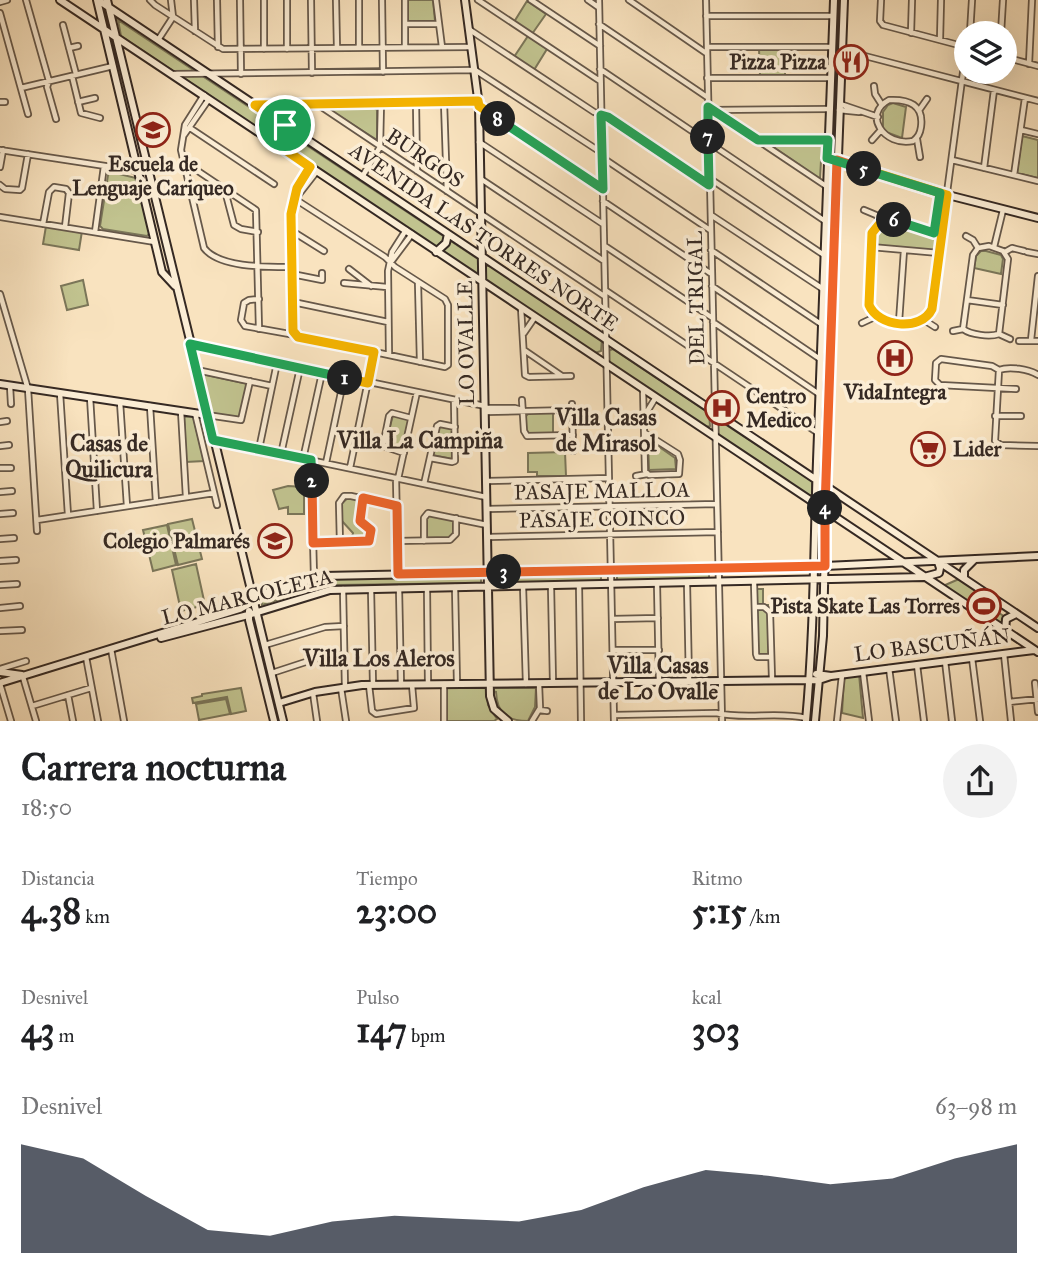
<!DOCTYPE html>
<html lang="es">
<meta charset="utf-8">
<style>
body{margin:0;font-family:"IM FELL Great Primer",serif;background:#f2f2f2;color:#202124;height:100vh;display:flex;flex-direction:column;font-size:26px;white-space:nowrap}
*{box-sizing:border-box;margin:0}
p{font-size:23px;color:#757577}
.icon{flex:none;width:38px;height:38px;fill:none;stroke:currentColor;stroke-width:2;stroke-linecap:round;stroke-linejoin:round}
.map{position:relative;height:721px;overflow:hidden}
.drawer{display:flex;flex-direction:column;background:#fff;flex:1}
.drawer>*{flex:none}
.fabs{position:absolute;left:954px;top:21px;display:grid;gap:14px}
.fabs a{display:grid;place-items:center;width:63px;height:63px;border-radius:50%;background:#fff;box-shadow:0 7px 28px #0002;font-size:35px}
.pin{position:absolute;display:grid;place-items:center;width:60px;height:60px;color:#fff;margin:-30px;border:4px solid #fff;border-radius:50%;box-shadow:0 2px 7px #0007}
.km{position:absolute;width:35px;height:35px;margin:-18px;border-radius:50%;background:#222;color:#fff;font-size:19px;line-height:35px;text-align:center}
.round{display:grid;place-items:center;flex:none;width:74px;height:74px;border-radius:37px;background:#f2f2f2}
.headline{display:flex;align-items:center;justify-content:space-between;height:119px;padding:0 21px}
h1{font-size:38px;font-weight:700;line-height:52px}
.metrics{display:grid;grid-template-columns:repeat(3,1fr);gap:10px;height:119px;padding:7px 21px}
.metrics div{display:grid;align-content:center}
.metrics b{font-size:35px;font-weight:700}
.metrics small{font-size:19px;font-weight:400}
.metrics p{font-size:19px}
.chart{height:196px;padding:14px 21px}
.chart p{display:flex;justify-content:space-between}
.chart svg{width:100%;height:126px;margin-top:7px;fill:#111827;opacity:.7}
.map>svg:first-child{display:block}
</style>
<div class="map">
<svg width="1038" height="721" viewBox="0 0 1038 721">
<rect width="100%" height="100%" fill="#f9e3bf"/>
<filter id="stains"><feTurbulence type="fractalNoise" baseFrequency=".00286" numOctaves="4"/><feColorMatrix values="0 0 0 0 .2 0 0 0 0 .09 0 0 0 0 .02 0 0 0 .5 -.17"/></filter>
<radialGradient id="worn" r=".72"><stop offset=".6" stop-color="#630" stop-opacity="0"/><stop offset="1" stop-color="#630" stop-opacity=".3"/></radialGradient>
<path fill="#c1c38f" stroke="#7b7659" stroke-width="2" d="M407,0h26l2,21h-28z
M527,1l19,13 -14,20 -18,-12z
M118,20l360,239 2,14 -3,2 -356,-239z
M528,36l19,13 -13,21 -20,-13z
M785,48v28h-25l-1,-27z
M893,103l13,4 -4,31 -16,-6 -3,-3v-17l5,-7z
M373,107l4,3v30l-50,-32z
M1022,136l16,4v38l-21,-5z
M766,142h56l-2,37z
M832,164l2,2 -6,170 -4,-2 5,-167z
M111,172l25,6 14,55 -3,3 -44,-7 -3,-3 8,-51z
M889,224l44,13 4,5 -1,9 -62,-6 2,-13 6,-6z
M46,226l36,5 -3,19 -36,-6z
M981,251h5l15,4 2,4 -2,15 -27,-6 2,-12z
M486,266h4l112,73 -1,12 -6,2 -111,-74z
M83,280l5,25 -21,5 -6,-24z
M613,349l96,64 1,13 -4,1 -98,-65v-11z
M202,374l46,10 -8,35 -28,-6z
M529,413h24v21h-24l-3,-3v-15z
M393,415l16,4 -8,31 -16,-4z
M193,416l11,45 -18,1 -2,-45z
M717,419l95,62v13l-3,2 -92,-61z
M439,426l14,3v30l-21,-4z
M648,439l27,19 1,11 -27,1z
M565,452l1,24h-29v-4h-9v-19z
M288,486l16,1v27h-16v-7l-9,2 -6,-19z
M349,497l10,3 -2,21 2,6 7,2 1,8 -12,3 -3,-3 1,-4 -11,-12 -1,-17z
M428,515l26,4 1,11 -2,8 -27,1 -1,-21z
M192,519l10,40 -24,6 -10,-41z
M167,525l9,40 -23,6 -10,-41z
M196,564l9,41 -24,6 -9,-41z
M709,573v7l-92,1v-6z
M601,576v5l-103,2 -1,-5z
M481,577v6l-147,2 -14,1 -58,19 -1,-7 55,-17 16,-2z
M959,579l35,23 2,9 9,6 -3,9 -59,-40z
M756,589h7v16h5l1,50 -12,1z
M859,674l4,44 -21,-5 2,-36z
M241,688l5,23 -15,3 -4,-17 -34,6 -1,-5 10,-2v-2z
M446,688h90l-1,19 -7,14c-21,0 -31,-8 -32,-29l-9,-1 1,14 9,14 -3,2h-48z
M226,699l4,15 -31,6 -3,-16z"/>
<g fill="none" stroke-linecap="round" stroke-linejoin="round">
<g stroke="#66584a" stroke-width="8">
<path id="street" d="M26,0l23,81 -2,6 9,32
M150,0l5,5 68,44 248,-2
M194,0l1,31
M217,0l1,47
M240,0l1,74
M264,0v49
M287,0v49
M311,0l1,73
M336,0l1,48
M359,0v48
M382,0l1,72
M405,0v47
M436,0l6,47
M478,0l122,81
M531,0l69,46
M588,0l10,7
M599,0l15,721
M629,0l77,53
M706,0l16,721
M881,0l-1,21 3,4 83,22
M0,2l7,-2
M0,13l28,101
M706,16h127
M405,24h34
M599,24l108,73
M63,25l13,49
M470,30l124,82 14,5 101,68
M911,33l1,-33
M970,33l2,-33
M1001,33l2,-33
M158,40l15,-23 -2,-17
M940,40l1,-40
M707,47h125
M69,48l9,-2
M842,50l196,51
M1004,57l34,9
M965,62l1,-3
M1029,64l3,-64
M600,69l225,152
M174,74l301,-4 127,83
M72,76l9,37 19,5
M707,78h123
M874,86l1,8 7,11
M21,88l92,-22
M204,95l-19,30 -4,25 23,98c15,20 64,19 88,19
M889,100c20,-1 35,5 32,27 -1,7 -3,10 -8,14 -29,6 -51,-27 -24,-41z
M0,102h5
M78,102l17,-4
M416,102l1,69
M444,102l3,89
M317,104l287,192
M840,104l38,13
M256,105l222,-4
M479,106l123,83
M708,107l118,79
M920,109l7,-10
M713,110l116,-1
M839,110l20,2
M190,128l84,56
M1021,130l17,4
M184,135l25,-36
M917,139l3,18
M759,140h69
M872,140l8,-9
M479,142l124,82
M0,150l138,21
M603,158l107,72
M952,160l86,21
M183,161l73,49 3,119
M0,167l3,-17
M984,168l10,-78
M1014,175l11,-77
M362,177l18,-30 1,-44
M709,178l115,77
M481,179l123,82
M0,185l5,4 15,1 2,-2 6,-34
M224,187l10,38 7,4 17,3
M296,198l21,-27
M603,201l107,72
M864,210l12,5 5,7
M711,215l112,74
M0,217l155,25
M881,222l13,-2 48,15
M43,224l6,-32 5,-5 12,2 3,4 -4,34
M292,231l32,20
M95,232l9,-66
M934,233l6,-40
M966,236l7,4 5,8
M605,246l106,71
M871,247l68,6
M994,247l9,-37
M711,250l110,74
M1005,252l7,-4 12,3
M1027,252l11,2
M391,262l21,-28
M349,269l22,17
M292,274l30,6v-7
M344,283l43,4
M418,283l2,79
M712,286l108,73
M605,290l213,143
M0,294l28,95 9,142
M259,299l-10,1 -5,3 -3,17 4,6 50,9 150,32 3,-2v-60l-3,-6 -50,-32 -10,-10 -90,-58
M967,300l36,5
M293,302l95,20
M521,308l4,67 4,2 42,-1
M877,316l-8,-14 2,-63 3,-9 7,-8
M877,316c12,7 33,10 47,4
M924,320l6,-7 2,-8 32,-240
M924,320l11,7
M713,322l106,72
M899,322l5,-72
M862,323l15,-7
M963,329l10,-74 5,-7 11,-2 14,5 5,8 -9,75
M963,329c8,6 27,8 36,5
M953,331l10,-2
M524,333l11,-16
M999,334l11,5
M295,335l-2,-5 -2,-116 8,-29 11,-18
M1031,340l7,-64
M1019,341h19
M191,345l294,61
M524,350l38,26
M389,355l-1,-84 4,-19 14,-22
M197,370l75,16
M999,370l-7,-4 -51,-7 -5,4 -1,17 5,5 76,4
M999,370l-4,71 6,4 37,1
M999,370c10,-4 30,-1 39,5
M10,386l1,18
M643,389l2,82 4,4 30,-1 1,-14 -2,-6 -33,-21
M60,393l8,122
M90,397l7,114
M522,400l2,31 3,5 46,-1
M120,402l7,104
M572,404l1,47
M150,406l6,96
M485,408h30l7,2
M181,411l5,86
M485,412l87,-2
M195,413l22,92
M207,415l34,5 9,-39
M645,415l11,-18
M995,416h26
M0,422l7,-1
M214,440l272,57
M0,446l9,-1
M259,449l18,-86
M404,453l-21,-7 6,-30 3,-3 19,5
M281,454l19,-86
M430,458l22,4 3,-1 -1,-61
M303,459l19,-86
M311,460l3,117
M326,463l18,-85
M0,468h11
M350,468l24,-116
M636,476l11,-2
M396,478l2,96
M398,479l19,-87
M487,481l122,-3
M424,484l13,-58 3,-2 15,3
M0,492l12,-1
M487,509l230,-5
M0,514l13,-1
M37,520l177,-27
M488,537l230,-5
M0,539l14,-1
M397,541l53,-1 6,-6v-16
M424,541v-23l4,-5 59,12
M313,543l56,-2 2,-11 -11,-9 3,-23
M340,543l-1,-40 5,-7h7l46,10
M0,561l16,-1
M754,582l2,72 1,3h14
M687,583l2,98
M657,584l2,98
M0,585l17,-1
M579,585l2,136
M523,586l3,98
M551,586l2,97
M455,587l2,97
M399,588l2,97
M427,588l1,96
M343,589l2,99
M371,589l2,96
M755,607h9l6,5 2,67
M0,608l20,-2
M612,619l46,-1
M0,631l22,-1
M265,645l60,-18 19,-1
M111,649l13,72
M613,650h46
M1004,654l7,67
M86,657l12,64
M972,658l8,63
M945,661l7,60
M917,665l7,56
M889,668l7,53
M0,669l26,-8
M863,672l6,49
M272,673l52,-17 20,-1
M23,677l13,44
M1035,683l3,29
M0,684l11,37
M369,685l3,26 4,3 38,-6 -2,-23
M341,688l5,33
M313,693l4,28
M68,695l5,26
M1009,702l29,-3
M32,706l59,-18
M539,710l8,1
M614,715l102,-2c30,7 61,-2 90,5
M444,721v-37
M532,721l8,-13 -1,-24
M837,721l5,-46"/>
</g>
<g stroke="#352923" stroke-width="10">
<path id="secondary" d="M60,0l978,652
M97,0l65,272 13,14
M98,0l940,628
M107,0l176,721
M465,0l14,106 11,590 4,13 14,12
M274,142v-12l11,-5
M835,159l105,34 98,25
M436,252l10,-9 2,-9
M0,384l207,31
M964,578v-8l10,-10
M249,611v9l25,101
M1005,631l1,-12 10,-5
M161,638l87,-23 82,-25 594,-13 15,-4 1,-5 -2,-6
M0,672l22,3
M816,674l15,2 203,-26
M0,683l240,-74 9,-5 9,-9 65,-19 502,-10 213,-10
M279,703l36,-11 47,-7 457,-5 12,-4
M806,721c8,-87 8,-173 11,-260 5,-153 10,-307 17,-461
M815,721l8,-85 4,-192 17,-444"/>
</g>
<use href="#street" stroke="#fbedd5" stroke-width="4.5"/>
<use href="#secondary" stroke="#fbedd5" stroke-width="6"/>
</g>
<g fill="none" stroke-linecap="round" stroke-linejoin="round">
<g stroke="#fff" stroke-width="14">
<path id="split-1" d="M285,125l-11,5v12l36,25 -13,21 -6,26 2,117 5,6 76,15 -6,31 -23,-5"/>
</g>
<g stroke="#fff" stroke-width="14">
<path id="split-2" d="M312,481l-1,-21 -98,-20 -23,-96 155,34"/>
</g>
<g stroke="#fff" stroke-width="14">
<path id="split-3" d="M312,481l1,62 56,-2 2,-11 -11,-9 3,-23 34,8 1,68 106,-2"/>
</g>
<g stroke="#fff" stroke-width="14">
<path id="split-4" d="M504,572l321,-6v-58"/>
</g>
<g stroke="#fff" stroke-width="14">
<path id="split-5" d="M825,508l12,-348 27,9"/>
</g>
<g stroke="#fff" stroke-width="14">
<path id="split-6" d="M864,169l83,26 -15,114c-11,23 -54,18 -63,-4l3,-72 9,-11 13,-2"/>
</g>
<g stroke="#fff" stroke-width="14">
<path id="split-7" d="M708,137v-30l50,33h70l-1,18 113,35 -6,40 -40,-13"/>
</g>
<g stroke="#fff" stroke-width="14">
<path id="split-8" d="M498,119l105,70 -2,-74 7,2 101,68 -1,-48"/>
</g>
<g stroke="#fff" stroke-width="14">
<path id="split-9" d="M285,125l-30,-20 223,-4 1,5 19,13"/>
</g>
<use href="#split-1" stroke="#f5b400" stroke-width="9"/>
<use href="#split-2" stroke="#22a559" stroke-width="9"/>
<use href="#split-3" stroke="#f0652b" stroke-width="9"/>
<use href="#split-4" stroke="#f0652b" stroke-width="9"/>
<use href="#split-5" stroke="#f0652b" stroke-width="9"/>
<use href="#split-6" stroke="#f5b400" stroke-width="9"/>
<use href="#split-7" stroke="#22a559" stroke-width="9"/>
<use href="#split-8" stroke="#22a559" stroke-width="9"/>
<use href="#split-9" stroke="#f5b400" stroke-width="9"/>
</g>
<defs>
<g id="restaurant-ring" transform="scale(1.75)"><circle r="9.5" fill="#fbedd5" stroke="#8f2418" stroke-width="1.5"/><path d="M-5-6h1v4h1v-4h1v4h1v-4h1v5L-1.5 .5V6h-2V.5L-5-1ZM5-6V6H3V1.5H1.5Q1.5-4 5-6Z" fill="#8f2418"/></g>
<g id="school-ring" transform="scale(1.75)"><circle r="9.5" fill="#fbedd5" stroke="#8f2418" stroke-width="1.5"/><path d="M0-5L7-2L0 1L-7-2ZM-4 1L0 2.5L4 1V4Q0 6-4 4Z" fill="#8f2418"/></g>
<g id="hospital-ring" transform="scale(1.75)"><circle r="9.5" fill="#fbedd5" stroke="#8f2418" stroke-width="1.5"/><path d="M-5-5h3v3.5h4V-5h3V5h-3V1.5h-4V5h-3Z" fill="#8f2418"/></g>
<g id="supermarket-ring" transform="scale(1.75)"><circle r="9.5" fill="#fbedd5" stroke="#8f2418" stroke-width="1.5"/><path d="M-6-5.5h2.5l.6 2H6L4.5 2H-2.5L-4.4-4H-6ZM-1.5 3.2a1.3 1.3 0 1 0 .1 0ZM3 3.2a1.3 1.3 0 1 0 .1 0Z" fill="#8f2418"/></g>
<g id="stadium-ring" transform="scale(1.75)"><circle r="9.5" fill="#fbedd5" stroke="#8f2418" stroke-width="1.5"/><path d="M0-5a6.5 5 0 1 0 0 10a6.5 5 0 1 0 0-10ZM-3.5-1.8h7v3.6h-7Z" fill="#8f2418"/></g>
</defs>
<g fill-rule="evenodd">
<use href="#restaurant-ring" x="851" y="62"/>
<use href="#school-ring" x="153" y="130"/>
<use href="#hospital-ring" x="895" y="358"/>
<use href="#hospital-ring" x="722" y="408"/>
<use href="#supermarket-ring" x="928" y="449"/>
<use href="#school-ring" x="275" y="541"/>
<use href="#stadium-ring" x="984" y="606"/>
</g>
<g text-anchor="middle" stroke-width="7" stroke-linejoin="round" paint-order="stroke">
<g font-size="21" font-weight="bold" fill="#352923" stroke="#fbedd5" text-anchor="end">
<text x="826" y="69">Pizza Pizza</text>
<text x="153" y="171" text-anchor="middle">Escuela de<tspan x="153" dy="24">Lenguaje Cariqueo</tspan></text>
<text x="895" y="399" text-anchor="middle">VidaIntegra</text>
<text x="746" y="403" text-anchor="start">Centro<tspan x="746" dy="24">Medico</tspan></text>
<text x="953" y="456" text-anchor="start">Lider</text>
<text x="250" y="548">Colegio Palmarés</text>
<text x="960" y="613">Pista Skate Las Torres</text>
</g>
<g font-size="21" fill="#352923" stroke="#fbedd5">
<text transform="translate(425 158) rotate(34)" y="7">BURGOS</text>
<text transform="translate(484 237) rotate(34)" y="7">AVENIDA LAS TORRES NORTE</text>
<text transform="translate(696 298) rotate(-91)" y="7">DEL TRIGAL</text>
<text transform="translate(466 343) rotate(-91)" y="7">LO OVALLE</text>
<text transform="translate(602 491) rotate(-1)" y="7">PASAJE MALLOA</text>
<text transform="translate(602 519) rotate(-1)" y="7">PASAJE COINCO</text>
<text transform="translate(247 597) rotate(-14)" y="7">LO MARCOLETA</text>
<text transform="translate(932 645) rotate(-7)" y="7">LO BASCUÑÁN</text>
</g>
<g font-size="23" font-weight="bold" fill="#352923" stroke="#fbedd5">
<text x="606" y="425">Villa Casas<tspan x="606" dy="26">de Mirasol</tspan></text>
<text x="420" y="448">Villa La Campiña</text>
<text x="109" y="451">Casas de<tspan x="109" dy="26">Quilicura</tspan></text>
<text x="379" y="666">Villa Los Aleros</text>
<text x="658" y="673">Villa Casas<tspan x="658" dy="26">de Lo Ovalle</tspan></text>
</g>
</g>
<rect width="100%" height="100%" filter="url(#stains)"/>
<rect width="100%" height="100%" fill="url(#worn)"/>
</svg>
<div class="fabs">
<a><svg class="icon" aria-label="layers" viewBox="0 0 24 24"><path d="M12 4l9 5-9 5-9-5zM3 14l9 5 9-5"/></svg></a>
</div>
<div class="pin" style="left:285px;top:125px;background:#1e9e55"><svg class="icon" aria-label="arrive" viewBox="0 0 24 24"><path d="M6 21V4h12l-3 4 3 4H6"/></svg></div>
<b class="km" style="left:345px;top:378px">1</b>
<b class="km" style="left:312px;top:481px">2</b>
<b class="km" style="left:504px;top:572px">3</b>
<b class="km" style="left:825px;top:508px">4</b>
<b class="km" style="left:864px;top:169px">5</b>
<b class="km" style="left:894px;top:220px">6</b>
<b class="km" style="left:708px;top:137px">7</b>
<b class="km" style="left:498px;top:119px">8</b>
</div>
<section class="drawer">
<div class="headline"><div><h1>Carrera nocturna</h1><p>18:50</p></div><a class="round"><svg class="icon" aria-label="share" viewBox="0 0 24 24"><path d="M12 15V3M7 8l5-5 5 5M5 13v7h14v-7"/></svg></a></div>
<div class="metrics">
<div><p>Distancia</p><b>4.38<small> km</small></b></div>
<div><p>Tiempo</p><b>23:00</b></div>
<div><p>Ritmo</p><b>5:15<small> /km</small></b></div>
</div>
<div class="metrics">
<div><p>Desnivel</p><b>43<small> m</small></b></div>
<div><p>Pulso</p><b>147<small> bpm</small></b></div>
<div><p>kcal</p><b>303</b></div>
</div>
<div class="chart"><p><span>Desnivel</span>63–98 m</p>
<svg viewBox="0 0 160 44" preserveAspectRatio="none"><path d="M0 44V6L10 11L20 24L30 36L40 38L50 33L60 31L70 32L80 33L90 29L100 21L110 15L120 17L130 20L140 18L150 11L160 6V44z"/></svg>
</div>
</section>
